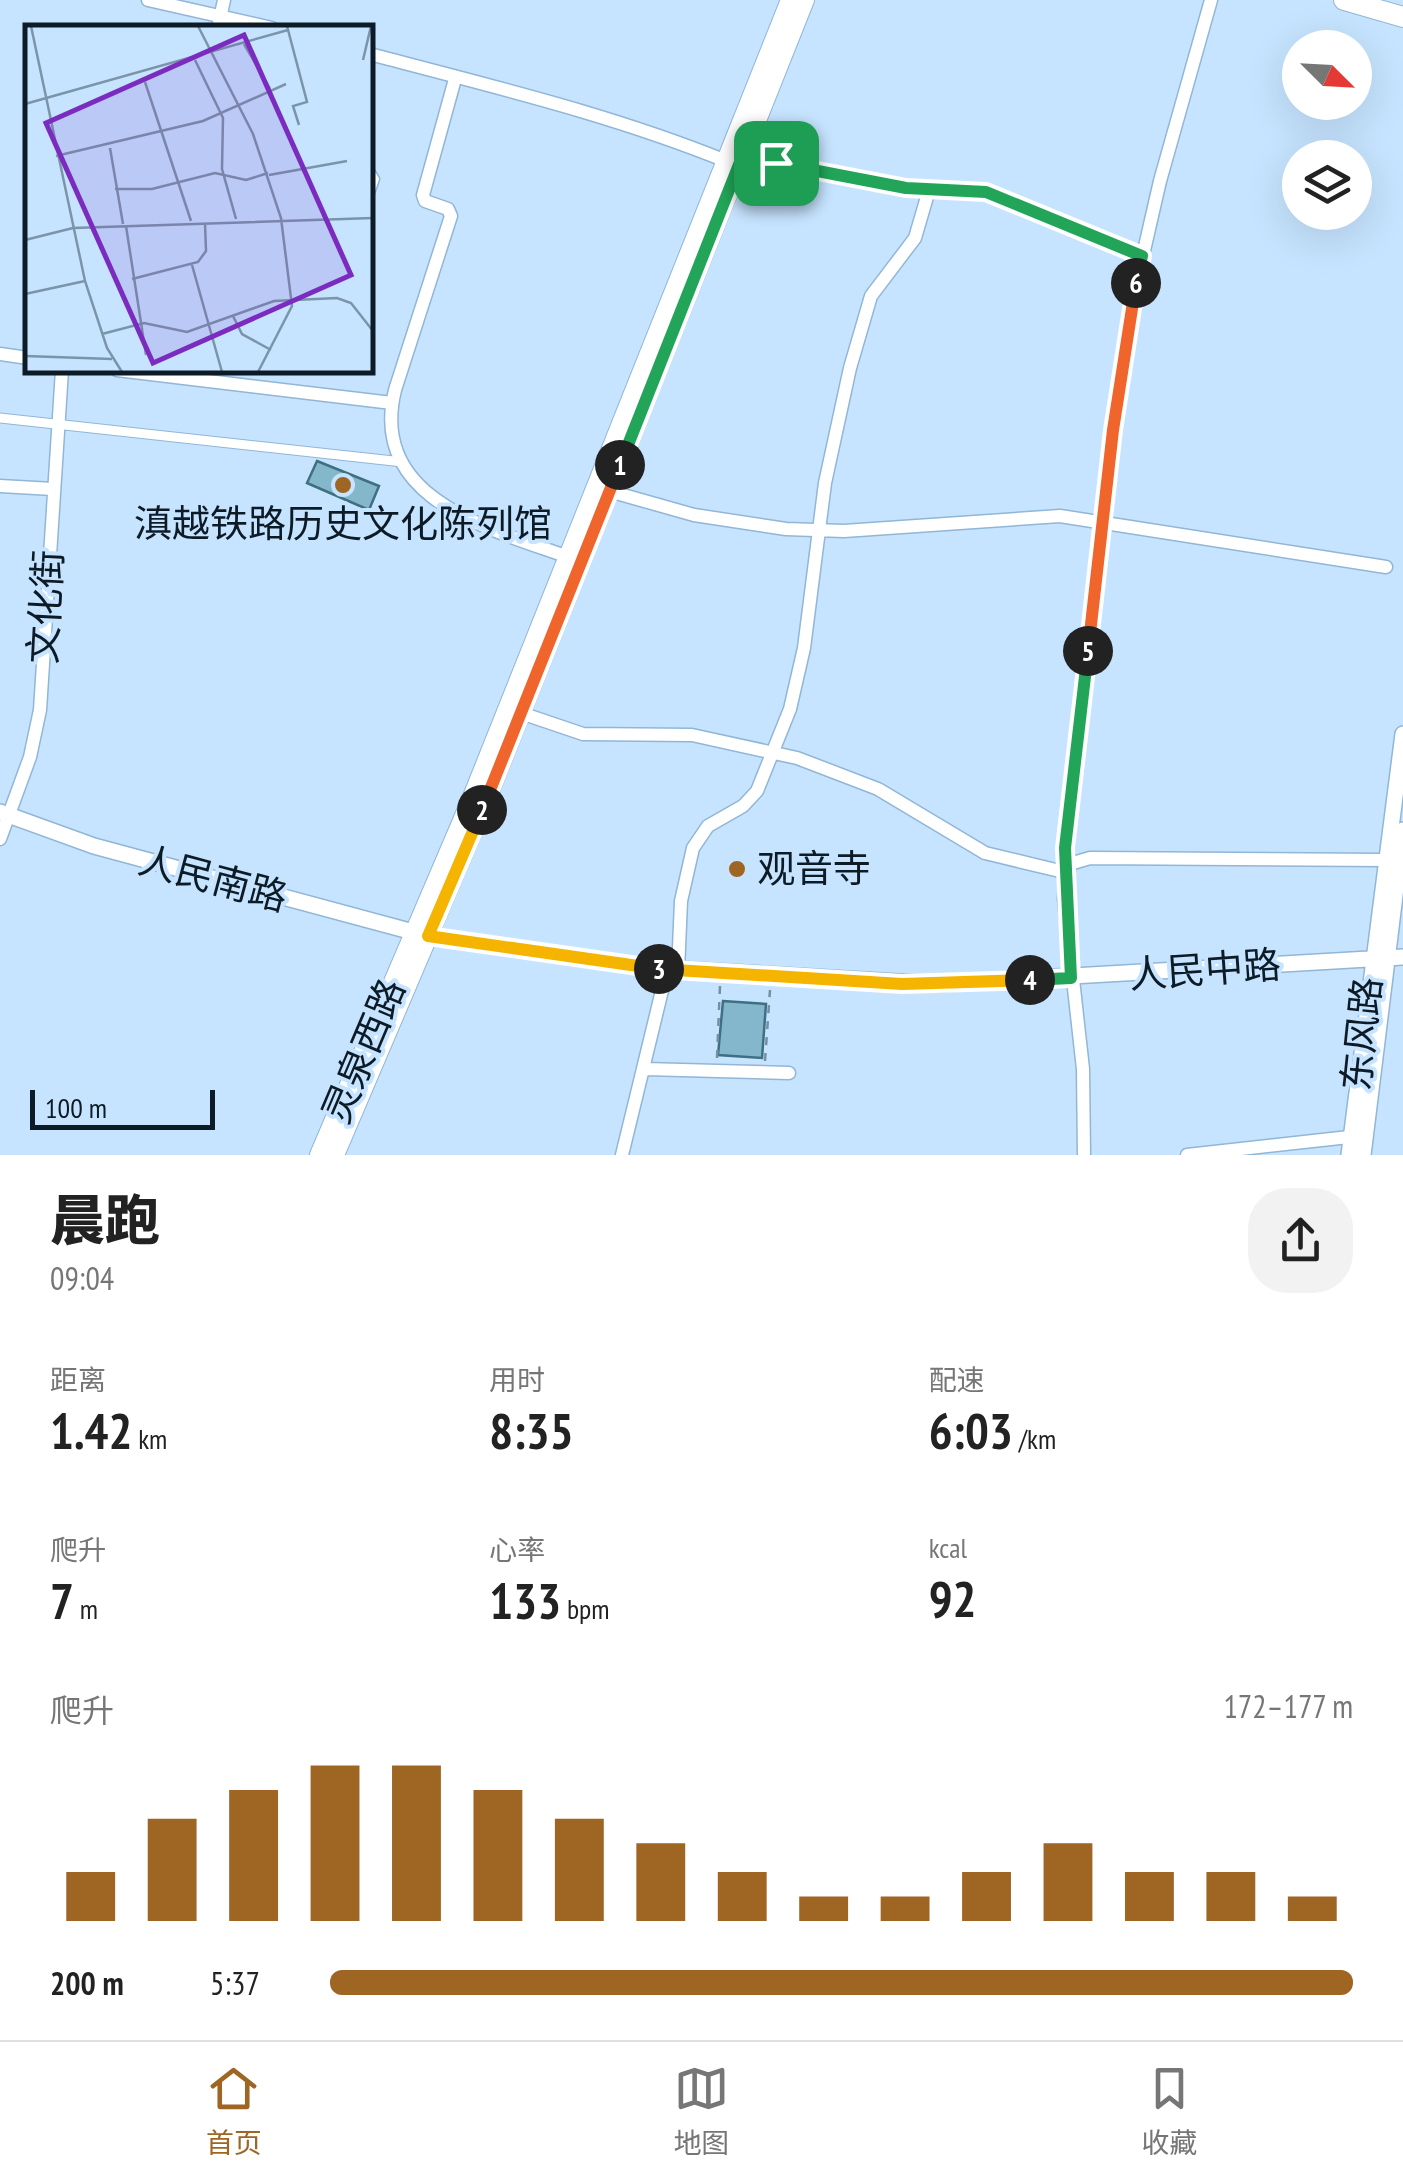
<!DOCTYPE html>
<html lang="zh">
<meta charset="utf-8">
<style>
body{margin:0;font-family:"PT Sans Narrow","Noto Sans SC",sans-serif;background:#f2f2f2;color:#222;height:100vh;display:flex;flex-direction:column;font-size:38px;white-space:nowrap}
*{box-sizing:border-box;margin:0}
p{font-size:32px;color:#767676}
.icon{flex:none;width:55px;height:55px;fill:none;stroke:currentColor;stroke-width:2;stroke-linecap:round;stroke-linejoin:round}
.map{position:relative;height:1155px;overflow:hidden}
.details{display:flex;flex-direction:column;background:#fff;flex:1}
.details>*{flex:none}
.needle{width:65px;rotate:114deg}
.controls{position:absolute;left:1282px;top:30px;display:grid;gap:20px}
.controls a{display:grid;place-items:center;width:90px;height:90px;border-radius:50%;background:#fff;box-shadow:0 10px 40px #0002;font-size:50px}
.scale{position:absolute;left:30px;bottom:25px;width:185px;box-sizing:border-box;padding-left:10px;border:5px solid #0d1b27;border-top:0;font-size:28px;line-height:35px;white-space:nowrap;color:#0d1b27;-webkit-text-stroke:8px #c6e4ff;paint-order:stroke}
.pin{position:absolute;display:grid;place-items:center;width:85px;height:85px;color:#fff;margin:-42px;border-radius:20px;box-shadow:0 5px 15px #0006}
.km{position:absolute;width:50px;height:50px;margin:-25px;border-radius:50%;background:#222;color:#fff;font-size:28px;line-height:50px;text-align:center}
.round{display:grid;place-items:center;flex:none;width:105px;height:105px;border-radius:40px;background:#f2f2f2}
.head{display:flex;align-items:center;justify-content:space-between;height:170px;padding:0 50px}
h1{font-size:55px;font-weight:800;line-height:75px}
.figures{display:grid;grid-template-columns:repeat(3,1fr);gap:15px;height:170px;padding:10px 50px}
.figures div{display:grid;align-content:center}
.figures b{font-size:50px;font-weight:800}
.figures small{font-size:28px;font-weight:400}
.figures p{font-size:28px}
.chart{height:280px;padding:20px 50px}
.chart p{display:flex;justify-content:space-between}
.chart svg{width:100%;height:180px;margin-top:10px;stroke:#9e6523;stroke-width:6}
ul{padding:0 50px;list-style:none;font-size:32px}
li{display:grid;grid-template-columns:160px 120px 1fr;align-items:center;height:75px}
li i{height:25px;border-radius:12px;background:#9e6523}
.menu{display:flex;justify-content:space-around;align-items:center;height:140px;border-top:2px solid #e0e0e0;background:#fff;font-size:28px;color:#767676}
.menu a{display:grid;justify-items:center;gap:5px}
.menu .active{color:#9e6523}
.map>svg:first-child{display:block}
</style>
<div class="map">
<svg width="1403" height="1155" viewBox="0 0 1403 1155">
<rect width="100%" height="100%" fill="#c6e4ff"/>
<path fill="#85b7cc" stroke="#3e6f82" stroke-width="2.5" d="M317,461l62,25 -10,24 -62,-27z
M723,1001l43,3 -4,54 -44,-3z"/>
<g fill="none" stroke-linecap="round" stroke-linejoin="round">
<g stroke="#91b6d6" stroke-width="9">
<path id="service" d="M370,169l6,10 -6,17"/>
</g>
<g stroke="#91b6d6" stroke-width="11">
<path id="pedestrian" d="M0,418l403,44"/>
</g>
<g stroke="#91b6d6" stroke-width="15">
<path id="minor" d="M148,0l124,28
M218,28l6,-28
M370,54c120,32 240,60 356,107
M455,79l-32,116 2,6 23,8 3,7 -56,174c-27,110 96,139 173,167
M744,152l83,23 102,15 58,3 155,64
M0,354l28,4
M117,370l275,33
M0,486l53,3
M609,491l85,24 92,14 58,2 216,-15 326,51
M521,713l62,21 109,1 105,23 81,31 107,64 79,19 9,-9 17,-5 295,2
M0,839l30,-82 10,-47 22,-340
M678,971l3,-70 12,-53 15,-22 35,-20 14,-15 33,-82 14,-61 21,-165 25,-115 21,-72 44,-58 14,-48
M645,1069l144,4
M622,1155l45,-185
M1084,1155l-1,-86 -19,-170 9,-133 40,-336 22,-140 25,-109 51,-181
M1187,1155l171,-19"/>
</g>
<g stroke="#91b6d6" stroke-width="18">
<path id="tertiary" d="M0,812l94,34 334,90 213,31 293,17 469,-27
M1349,1155l54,-421
M1363,1155l40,-325"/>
</g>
<g stroke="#91b6d6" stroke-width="20">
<path id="secondary" d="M319,1155l151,-353 320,-802
M335,1155l153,-359 317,-796"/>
</g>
<g stroke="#91b6d6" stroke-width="22">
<path id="primary" d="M1344,0l59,17"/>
</g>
<path stroke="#778ea3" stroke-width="2.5" stroke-dasharray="8 8" stroke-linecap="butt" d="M717,1058l3,-72
M765,1061l5,-71"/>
<use href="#service" stroke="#fff" stroke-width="6"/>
<use href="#pedestrian" stroke="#fff" stroke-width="9"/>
<use href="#minor" stroke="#fff" stroke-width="12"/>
<use href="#tertiary" stroke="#fff" stroke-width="15"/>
<use href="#secondary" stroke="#fff" stroke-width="18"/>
<use href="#primary" stroke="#fff" stroke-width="20"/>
</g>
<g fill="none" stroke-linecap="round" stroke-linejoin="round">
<g stroke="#fff" stroke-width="20">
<path id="split-1" d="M620,465l124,-313 32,11"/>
</g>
<g stroke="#fff" stroke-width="20">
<path id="split-2" d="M482,810l138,-345"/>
</g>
<g stroke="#fff" stroke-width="20">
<path id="split-3" d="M482,810l-54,126 231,33"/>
</g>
<g stroke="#fff" stroke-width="20">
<path id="split-4" d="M659,969l243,15 128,-4"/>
</g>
<g stroke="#fff" stroke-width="20">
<path id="split-5" d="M1030,980l41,-2 -6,-130 23,-197"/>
</g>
<g stroke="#fff" stroke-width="20">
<path id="split-6" d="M1088,651l25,-221 23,-147"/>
</g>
<g stroke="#fff" stroke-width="20">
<path id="split-7" d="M776,163l130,25 80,4 156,64 -6,27"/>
</g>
<use href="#split-1" stroke="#22a559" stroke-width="12"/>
<use href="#split-2" stroke="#f0652b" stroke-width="12"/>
<use href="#split-3" stroke="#f5b400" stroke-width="12"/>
<use href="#split-4" stroke="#f5b400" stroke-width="12"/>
<use href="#split-5" stroke="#22a559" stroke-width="12"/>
<use href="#split-6" stroke="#f0652b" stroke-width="12"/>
<use href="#split-7" stroke="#22a559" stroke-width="12"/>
</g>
<g fill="#9e6523" stroke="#c6e4ff" stroke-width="4">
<circle cx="343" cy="485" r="10"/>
<circle cx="737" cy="869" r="10"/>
</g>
<g text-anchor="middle" stroke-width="8" stroke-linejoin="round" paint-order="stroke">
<g font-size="38" fill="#0d1b27" stroke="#c6e4ff">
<text x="343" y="537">滇越铁路历史文化陈列馆</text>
<text x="757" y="882" text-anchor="start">观音寺</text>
</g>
<g font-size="38" fill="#0d1b27" stroke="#c6e4ff">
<text transform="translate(46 607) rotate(-87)" y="13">文化街</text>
<text transform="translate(213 879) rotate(15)" y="13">人民南路</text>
<text transform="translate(1205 970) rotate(-4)" y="13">人民中路</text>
<text transform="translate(1362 1034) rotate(-84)" y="13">东风路</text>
<text transform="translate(364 1051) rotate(-67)" y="13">灵泉西路</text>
</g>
</g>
<g transform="translate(25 25)">
<rect width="348" height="348" fill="#c6e4ff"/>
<path fill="none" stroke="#7c94a9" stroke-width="2.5" d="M6,1l54,255 22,67 15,24M173,1l55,108 28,84 11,88 -34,66M262,1l20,76 -14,4 6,19M219,19l26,45M170,35l28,58 -1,51 14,50M338,35l8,-34M120,57l46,139M0,79l263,-74M85,123l13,76M31,131l147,-35 83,-37M244,150l78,-14M90,164h37l63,-16 31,7 22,-7M101,201l20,129M48,203l300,-10M0,215l48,-12M167,240l30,107M107,254l66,-17 8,-11 -1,-28M0,269l60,-13M208,291l9,18 29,16M77,309l42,-11 43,9 87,-31 63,-3 14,5 22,28M0,331l87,3"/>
<path fill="#7b2cbf" fill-opacity="0.15" stroke="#7b2cbf" stroke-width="5" d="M219,10l107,240 -198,88 -107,-240z"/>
<rect width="348" height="348" fill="none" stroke="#0d1b27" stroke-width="5"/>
</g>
</svg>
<div class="controls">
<a><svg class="needle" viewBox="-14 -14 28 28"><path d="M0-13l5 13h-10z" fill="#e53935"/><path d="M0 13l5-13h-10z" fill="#767676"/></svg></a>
<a><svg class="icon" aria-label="layers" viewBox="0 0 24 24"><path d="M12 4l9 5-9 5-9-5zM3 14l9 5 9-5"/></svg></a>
</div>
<div class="scale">100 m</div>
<div class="pin" style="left:776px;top:163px;background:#1e9e55"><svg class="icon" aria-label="arrive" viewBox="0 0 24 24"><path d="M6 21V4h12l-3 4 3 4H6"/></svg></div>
<b class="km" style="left:620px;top:465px">1</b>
<b class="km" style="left:482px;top:810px">2</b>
<b class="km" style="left:659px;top:969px">3</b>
<b class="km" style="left:1030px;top:980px">4</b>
<b class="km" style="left:1088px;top:651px">5</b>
<b class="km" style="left:1136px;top:283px">6</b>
</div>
<section class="details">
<div class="head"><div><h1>晨跑</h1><p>09:04</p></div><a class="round"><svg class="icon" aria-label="share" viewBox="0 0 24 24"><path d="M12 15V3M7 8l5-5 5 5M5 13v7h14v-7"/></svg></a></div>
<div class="figures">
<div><p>距离</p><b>1.42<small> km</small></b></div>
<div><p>用时</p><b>8:35</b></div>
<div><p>配速</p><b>6:03<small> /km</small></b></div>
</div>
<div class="figures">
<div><p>爬升</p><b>7<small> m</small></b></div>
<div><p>心率</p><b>133<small> bpm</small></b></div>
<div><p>kcal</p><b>92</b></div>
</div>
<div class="chart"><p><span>爬升</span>172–177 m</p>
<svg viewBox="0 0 160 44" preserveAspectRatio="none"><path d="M5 44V32M15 44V19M25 44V12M35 44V6M45 44V6M55 44V12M65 44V19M75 44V25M85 44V32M95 44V38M105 44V38M115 44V32M125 44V25M135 44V32M145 44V32M155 44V38"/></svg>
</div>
<ul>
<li><b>200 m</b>5:37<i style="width:100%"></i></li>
</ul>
</section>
<nav class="menu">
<a class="active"><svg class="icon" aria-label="home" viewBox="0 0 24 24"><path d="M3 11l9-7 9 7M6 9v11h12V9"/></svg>首页</a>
<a><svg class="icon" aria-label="map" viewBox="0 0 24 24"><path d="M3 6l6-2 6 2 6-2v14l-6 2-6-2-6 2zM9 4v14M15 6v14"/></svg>地图</a>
<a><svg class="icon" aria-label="saved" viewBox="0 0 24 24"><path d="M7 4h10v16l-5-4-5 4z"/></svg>收藏</a>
</nav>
